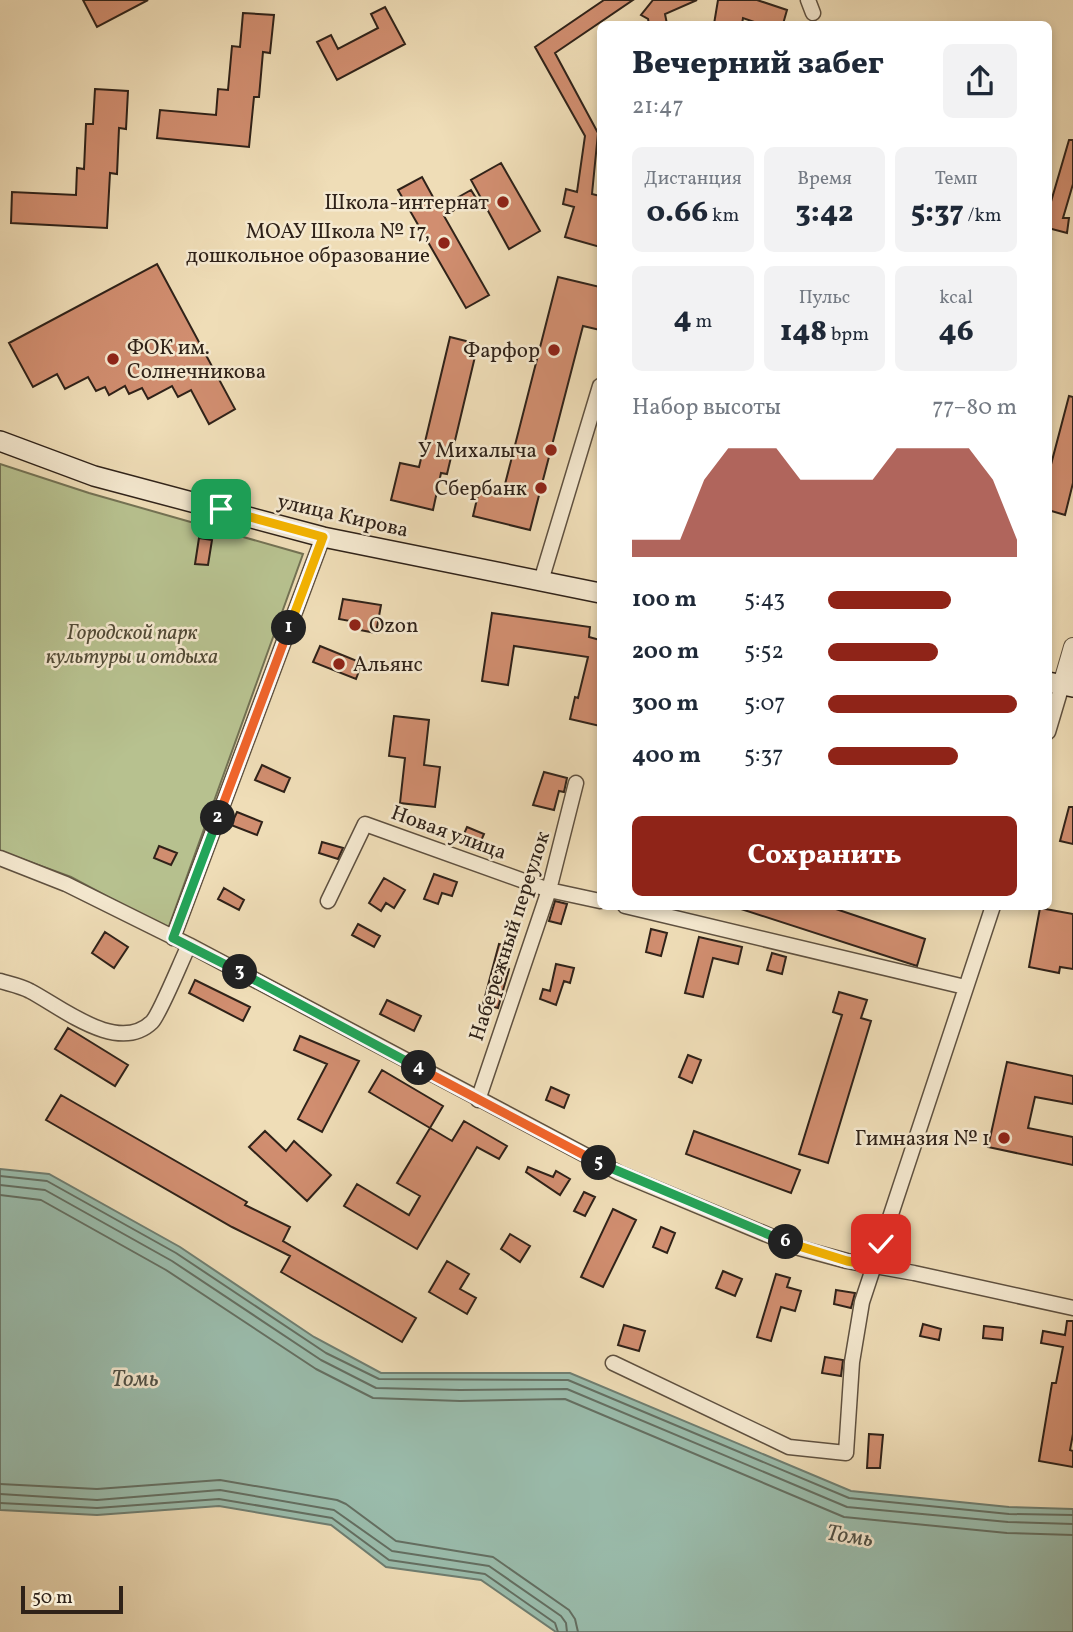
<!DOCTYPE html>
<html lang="ru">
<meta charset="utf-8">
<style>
body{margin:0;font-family:Vollkorn,serif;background:#f2f2f3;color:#1f2937;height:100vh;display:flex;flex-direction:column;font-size:26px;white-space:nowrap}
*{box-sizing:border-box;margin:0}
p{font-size:23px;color:#747a83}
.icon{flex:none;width:38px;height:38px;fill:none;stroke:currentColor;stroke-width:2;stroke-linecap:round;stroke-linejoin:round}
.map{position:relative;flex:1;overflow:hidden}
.drawer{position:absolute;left:597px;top:21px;width:455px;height:889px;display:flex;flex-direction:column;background:#fff;border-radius:10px;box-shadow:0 4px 10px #0003}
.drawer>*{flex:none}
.scale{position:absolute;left:21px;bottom:18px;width:102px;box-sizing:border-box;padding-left:7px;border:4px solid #2f2219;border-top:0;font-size:19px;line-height:24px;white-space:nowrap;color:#2f2219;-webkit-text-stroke:5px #f5e9d0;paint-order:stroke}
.pin{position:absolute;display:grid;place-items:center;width:60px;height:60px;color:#fff;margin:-30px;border-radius:14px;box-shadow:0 4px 10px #0006}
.km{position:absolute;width:35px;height:35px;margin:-18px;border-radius:50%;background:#222;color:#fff;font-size:19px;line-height:35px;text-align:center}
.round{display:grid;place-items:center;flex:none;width:74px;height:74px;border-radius:10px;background:#f2f2f3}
.headline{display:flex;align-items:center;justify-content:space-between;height:119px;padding:0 35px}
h1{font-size:32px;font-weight:800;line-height:52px}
.figures{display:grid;grid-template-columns:repeat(3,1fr);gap:10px;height:119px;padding:7px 35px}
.figures div{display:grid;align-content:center;border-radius:10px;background:#f2f2f3;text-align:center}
.figures b{font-size:30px;font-weight:800}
.figures small{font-size:19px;font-weight:400}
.figures p{font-size:19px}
.chart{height:196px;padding:14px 35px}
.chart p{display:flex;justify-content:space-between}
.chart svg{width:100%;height:126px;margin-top:7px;fill:#8f2418;opacity:.7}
.primary-button{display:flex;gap:14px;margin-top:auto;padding:14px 35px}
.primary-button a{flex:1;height:80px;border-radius:10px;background:#8f2418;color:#fff;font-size:28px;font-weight:800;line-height:80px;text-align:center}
ul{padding:0 35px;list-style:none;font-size:23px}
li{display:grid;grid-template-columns:112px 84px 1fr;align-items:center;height:52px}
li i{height:18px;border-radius:9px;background:#8f2418}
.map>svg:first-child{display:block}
</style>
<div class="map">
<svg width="1073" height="1632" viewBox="0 0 1073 1632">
<rect width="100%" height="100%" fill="#efddb7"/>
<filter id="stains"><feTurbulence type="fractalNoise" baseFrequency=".00286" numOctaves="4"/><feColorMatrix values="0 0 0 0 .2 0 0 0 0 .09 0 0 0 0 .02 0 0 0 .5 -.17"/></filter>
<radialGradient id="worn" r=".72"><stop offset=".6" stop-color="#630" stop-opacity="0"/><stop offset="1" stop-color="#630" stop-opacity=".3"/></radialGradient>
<path fill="#b7c18f" stroke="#737254" stroke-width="2" d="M0,464l89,29 214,61 -135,375 -97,-52 -71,-26z"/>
<path fill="#9abcac" stroke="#6f7e71" stroke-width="2" d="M0,1169l49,5 131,73 134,90 67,36h189l281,118 158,16 64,2v123h-517l-75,-52 -95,-13 -55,-42 -112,-19 -122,9 -97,-5z"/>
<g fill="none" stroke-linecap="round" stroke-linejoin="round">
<path stroke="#646f62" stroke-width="2" d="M0,1176l47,5 129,72 150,100 53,26 189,1 281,118 160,16 64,1
M0,1185l45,5 127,71 149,99 55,28 84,2 107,-1 280,118 161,15 65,2
M0,1195l41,5 125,70 150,99 57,29 87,3 105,-2 279,118 163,16 66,2
M0,1484l97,5 123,-9 117,20 9,4 50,37 97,16 76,53 6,9 3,13
M0,1494l97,6 123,-10 114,20 58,41 97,15 72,50 5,7 1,9
M0,1503l97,5 122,-9 113,19 57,42 96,14 70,49 3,9"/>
</g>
<path fill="#d18e70" stroke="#2f2219" stroke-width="2" d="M83,0h65l-51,27z
M604,0h29l-78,53 43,80 -6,61 8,2v51l-35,-10 9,-30 -11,-3 3,-15 11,3 8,-56 -50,-89z
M653,0h44l-32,14 2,10h-18l-1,-5 -7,-4z
M718,0h39l30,10 -4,14h-23l-17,-6 -1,6h-28z
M385,7l20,37 -68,36 -20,-38 14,-7 7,14 40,-21 -7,-14z
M243,13l31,2 -4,38 -7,-1 -4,45h-5l-5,50 -92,-9 3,-28 56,5 2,-26 10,1 4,-44 8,1z
M95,89l33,2 -2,38 -7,-1 -2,46 -7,-1 -3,55 -96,-5 1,-31 64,3 1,-27 7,1 2,-45h7z
M1069,140h4v44l-10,34h6l-2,15 -19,-5v-16z
M501,163l39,68 -31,18 -38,-69z
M422,177l17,31 32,-18 5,8 -32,18 45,79 -23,13 -68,-118z
M157,264l78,145 -26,15 -18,-34 -13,7 -6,-11 -24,13 -6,-11 -13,6 -4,-8 -16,9 -4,-8 -9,4 -8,-14 -23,12 -8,-15 -24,13 -24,-44z
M558,277l42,10v43l-17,-4 -53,204 -57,-14 7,-30 23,6z
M450,337l28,7 -31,130 -6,-1 -8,37 -42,-10 9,-37 19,4z
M1069,396l4,1v86l-8,32 -17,-5v-34z
M199,538l13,2 -4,25 -13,-1z
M343,599l38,6 -5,28 -27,-5 1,-7 -11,-2z
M492,613l98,14 -1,10 11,3v86l-30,-7 5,-22 3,1 10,-41 -74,-11 -6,39 -26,-4z
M320,646l42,17 -6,16 -43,-17z
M394,716l35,4 -5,45 16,2 -5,40 -35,-4 5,-45 -16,-2z
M262,765l28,13 -6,14 -29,-12z
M544,772l23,6 -3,14 -5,-1 -5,19 -21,-5z
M1069,807h4v37l-13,-3z
M237,812l25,10 -5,13 -26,-10z
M467,827l17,7 -7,16 -17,-7z
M322,842l21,6 -5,11 -19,-6z
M159,846l18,7 -6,12 -17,-7z
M434,874l23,8 -5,14 -10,-3 -4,11 -14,-5z
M384,878l21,12 -11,18 -8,-5 -5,8 -12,-8z
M224,888l20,12 -5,10 -21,-11z
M555,901l12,3 -6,20 -12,-3z
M741,906h86l98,33 -8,27 -176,-57z
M1040,908l33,6v55l-13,-2 -1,6 -30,-6z
M358,924l22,12 -6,11 -22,-12z
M651,929l16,4 -6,23 -15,-4z
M105,932l23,15 -14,21 -22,-15z
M699,937l43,10 -4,17 -25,-6 -10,39 -18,-4z
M499,944l11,3 -5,20 4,2 -11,39 -15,-4z
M772,953l14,4 -4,17 -15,-4z
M556,964l18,4 -4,15 -6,-2 -8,24 -16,-6 3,-10 7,2z
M195,980l55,27 -7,14 -54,-28z
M839,992l28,8 -6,18 10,3 -43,142 -29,-9 43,-139 -9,-3z
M387,1000l34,16 -7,15 -34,-17z
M68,1028l60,37 -13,21 -60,-37z
M300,1036l59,25 -37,71 -24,-13 29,-55 -33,-14z
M688,1055l13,5 -9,23 -13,-6z
M1007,1062l66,14v28l-38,-7 -7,31 45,9v28l-85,-18z
M382,1070l61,36 -13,22 -61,-36z
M551,1087l18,8 -5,13 -18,-8z
M61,1095l186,107 -2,3 45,22 -7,14 133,77 -14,24 -121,-70 9,-16 -58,-29 -186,-107z
M464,1121l43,25 -8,13 -22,-12 -60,102 -73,-43 13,-22 52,31 11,-19 -23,-13 33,-55 22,13z
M265,1131l21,20 8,-10 37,34 -24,26 -58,-54z
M694,1131l106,39 -9,23 -105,-39z
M528,1167l25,10 3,-6 14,8 -10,16 -34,-23z
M584,1192l11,5 -10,19 -11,-5z
M613,1209l23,11 -33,67 -22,-10z
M661,1227l14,6 -8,20 -14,-6z
M510,1234l20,12 -10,16 -19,-13z
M447,1261l22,13 -9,15 16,9 -9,16 -38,-22z
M723,1271l19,8 -7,17 -19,-8z
M776,1274l14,4 -3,9 14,4 -6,20 -14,-4 -10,34 -14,-4z
M836,1290l19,3 -4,15 -17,-4z
M1067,1321h6v113l-3,16 3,1v16l-34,-6 13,-78h4l7,-36 -22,-4 2,-12 22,4z
M923,1324l18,5 -2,11 -19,-4z
M624,1325l21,6 -6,20 -21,-6z
M984,1326l19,2 -1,12 -19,-2z
M825,1357l18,3 -2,16 -19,-3z
M869,1434l14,1 -3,33h-13z"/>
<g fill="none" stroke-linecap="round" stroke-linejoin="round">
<g stroke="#5f5140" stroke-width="17">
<path id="minor" d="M808,0l5,13
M541,581l59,-195
M1048,732l14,-47
M0,858l66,26 123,61 430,228 180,75 48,13 67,12 159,35
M328,901l37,-77 184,66 51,11
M625,906l340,81
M173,938l150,-401
M0,981c10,3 21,5 30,10 31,16 88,64 122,31 8,-8 30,-63 37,-77
M478,1100l71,-210 27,-107
M613,1363l176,84 57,6 6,-91 10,-60 131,-396"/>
</g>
<g stroke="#5f5140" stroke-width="20">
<path id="tertiary" d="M1062,685l11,-38"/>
</g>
<g stroke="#2f2219" stroke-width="22">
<path id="secondary" d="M0,441l94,35 229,61 277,56
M1048,682l25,5"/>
</g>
<use href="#minor" stroke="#f5e9d0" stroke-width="14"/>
<use href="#tertiary" stroke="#f5e9d0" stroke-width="18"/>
<use href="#secondary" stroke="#f5e9d0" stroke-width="19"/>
</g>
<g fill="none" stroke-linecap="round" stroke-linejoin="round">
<g stroke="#fff" stroke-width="14">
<path id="split-1" d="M221,509l102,28 -34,91"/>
</g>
<g stroke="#fff" stroke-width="14">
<path id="split-2" d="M218,818l71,-190"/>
</g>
<g stroke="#fff" stroke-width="14">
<path id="split-3" d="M218,818l-45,120 67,34"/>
</g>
<g stroke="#fff" stroke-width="14">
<path id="split-4" d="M240,972l179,96"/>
</g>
<g stroke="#fff" stroke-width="14">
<path id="split-5" d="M419,1068l180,95"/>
</g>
<g stroke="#fff" stroke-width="14">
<path id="split-6" d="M599,1163l187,79"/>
</g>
<g stroke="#fff" stroke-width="14">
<path id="split-7" d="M786,1242l61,19 28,5 6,-22"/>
</g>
<use href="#split-1" stroke="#f5b400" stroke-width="9"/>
<use href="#split-2" stroke="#f0652b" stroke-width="9"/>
<use href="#split-3" stroke="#22a559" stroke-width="9"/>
<use href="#split-4" stroke="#22a559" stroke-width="9"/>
<use href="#split-5" stroke="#f0652b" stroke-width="9"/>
<use href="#split-6" stroke="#22a559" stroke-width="9"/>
<use href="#split-7" stroke="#f5b400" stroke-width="9"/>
</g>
<g fill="#8f2418" stroke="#f5e9d0" stroke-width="2.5">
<circle cx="503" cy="202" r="7"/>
<circle cx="444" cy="243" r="7"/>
<circle cx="554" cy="350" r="7"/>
<circle cx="113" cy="359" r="7"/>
<circle cx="551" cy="450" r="7"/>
<circle cx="541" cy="488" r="7"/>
<circle cx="355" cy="625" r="7"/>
<circle cx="339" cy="664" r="7"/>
<circle cx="1004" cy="1138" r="7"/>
</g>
<g text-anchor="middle" stroke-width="5" stroke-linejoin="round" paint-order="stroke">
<g font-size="21" fill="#2f2219" stroke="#f5e9d0" text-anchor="end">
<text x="489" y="209">Школа-интернат</text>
<text x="430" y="238">МОАУ Школа № 17,<tspan x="430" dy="24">дошкольное образование</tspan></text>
<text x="127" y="354" text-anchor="start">ФОК им.<tspan x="127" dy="24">Солнечникова</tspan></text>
<text x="540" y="357">Фарфор</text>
<text x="537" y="457">У Михалыча</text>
<text x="527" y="495">Сбербанк</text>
<text x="369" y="632" text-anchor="start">Ozon</text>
<text x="353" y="671" text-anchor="start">Альянс</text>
<text x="990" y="1145">Гимназия № 1</text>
</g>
<g font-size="21" fill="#2f2219" stroke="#f5e9d0">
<text transform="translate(343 515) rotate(13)" y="7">улица Кирова</text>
<text transform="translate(449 832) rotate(20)" y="7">Новая улица</text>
<text transform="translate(509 936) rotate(-72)" y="7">Набережный переулок</text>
</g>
<g font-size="21" font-style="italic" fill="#514a36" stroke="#f5e9d0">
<text x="132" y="639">Городской парк<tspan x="132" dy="24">культуры и отдыха</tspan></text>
</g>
<g font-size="23" font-style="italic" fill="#4f5045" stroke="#f5e9d0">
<text x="135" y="1386">Томь</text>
<text transform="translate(850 1535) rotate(9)" y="8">Томь</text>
</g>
</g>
<rect width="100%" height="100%" filter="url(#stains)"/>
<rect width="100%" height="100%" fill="url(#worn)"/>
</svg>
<div class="scale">50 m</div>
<div class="pin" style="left:221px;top:509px;background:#1e9e55"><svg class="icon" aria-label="arrive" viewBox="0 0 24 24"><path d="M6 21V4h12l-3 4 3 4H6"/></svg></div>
<div class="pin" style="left:881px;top:1244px;background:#d93025"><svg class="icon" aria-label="check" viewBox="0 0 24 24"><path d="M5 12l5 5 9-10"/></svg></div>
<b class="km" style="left:289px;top:628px">1</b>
<b class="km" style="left:218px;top:818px">2</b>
<b class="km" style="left:240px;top:972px">3</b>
<b class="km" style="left:419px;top:1068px">4</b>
<b class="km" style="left:599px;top:1163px">5</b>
<b class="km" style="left:786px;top:1242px">6</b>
<section class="drawer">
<div class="headline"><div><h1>Вечерний забег</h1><p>21:47</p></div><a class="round"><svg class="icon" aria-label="share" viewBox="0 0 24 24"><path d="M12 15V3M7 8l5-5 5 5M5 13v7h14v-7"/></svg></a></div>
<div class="figures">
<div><p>Дистанция</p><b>0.66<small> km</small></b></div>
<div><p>Время</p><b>3:42</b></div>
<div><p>Темп</p><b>5:37<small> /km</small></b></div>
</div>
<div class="figures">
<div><b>4<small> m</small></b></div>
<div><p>Пульс</p><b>148<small> bpm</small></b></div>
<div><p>kcal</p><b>46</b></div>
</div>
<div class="chart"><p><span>Набор высоты</span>77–80 m</p>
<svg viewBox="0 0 160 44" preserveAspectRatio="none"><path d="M0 44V38L10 38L20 38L30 17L40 6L50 6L60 6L70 17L80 17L90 17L100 17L110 6L120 6L130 6L140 6L150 17L160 38V44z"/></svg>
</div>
<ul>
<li><b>100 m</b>5:43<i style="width:65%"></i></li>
<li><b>200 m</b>5:52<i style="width:58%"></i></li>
<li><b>300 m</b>5:07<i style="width:100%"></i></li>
<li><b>400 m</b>5:37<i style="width:69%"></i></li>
</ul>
<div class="primary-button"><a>Сохранить</a></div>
</section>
</div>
